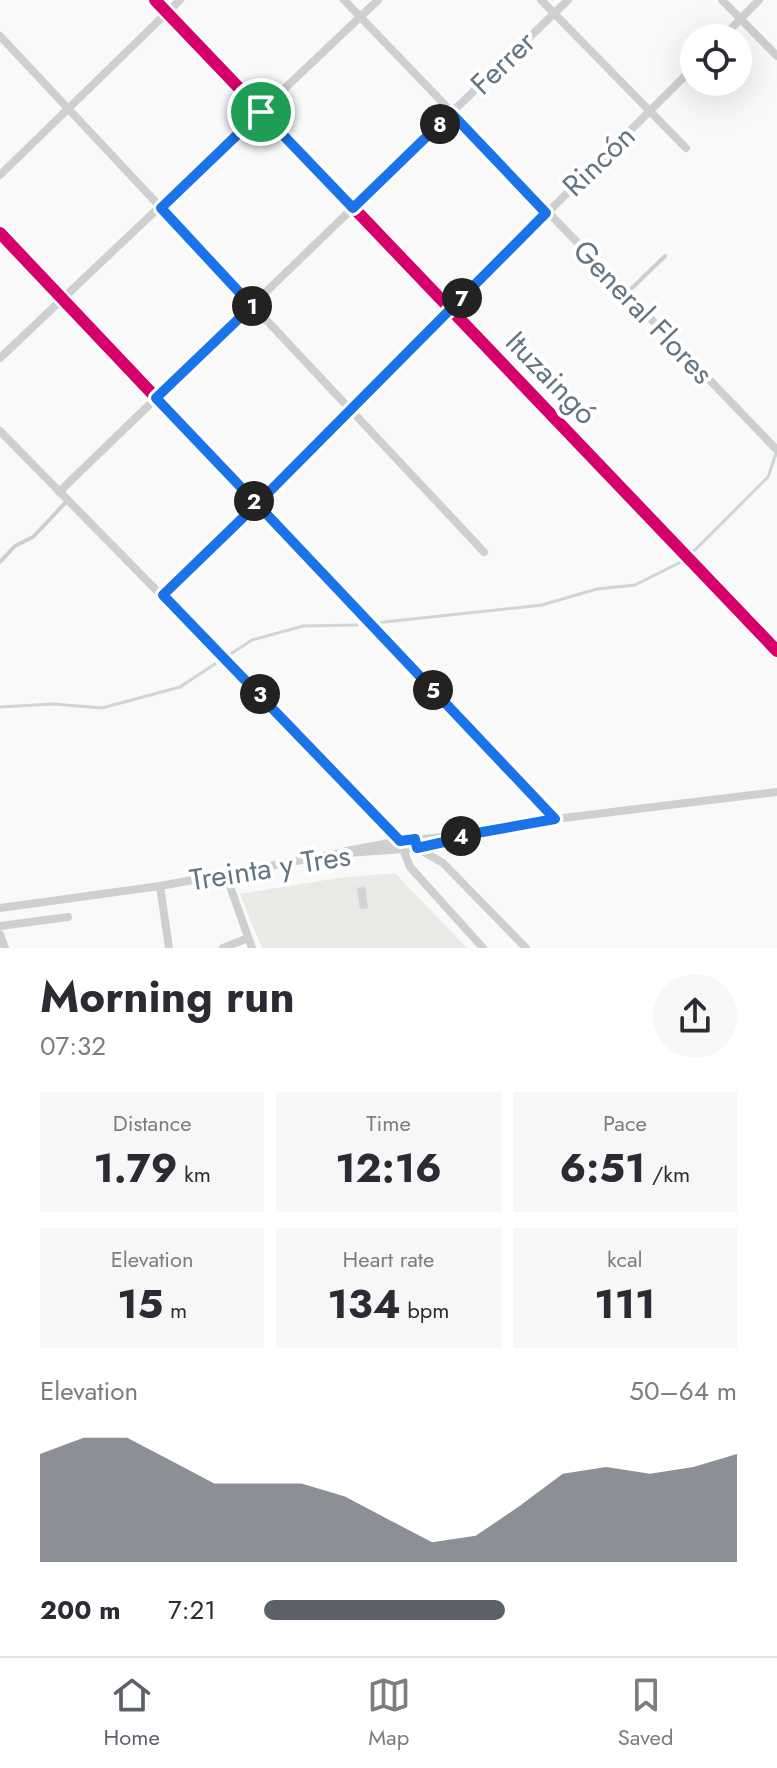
<!DOCTYPE html>
<meta charset="utf-8">
<style>
body{margin:0;font-family:Jost,sans-serif;background:#f7f7f7;color:#2b2b33;height:100vh;display:flex;flex-direction:column;font-size:30px;white-space:nowrap}
*{box-sizing:border-box;margin:0}
p{font-size:26px;color:#7c7c81}
.icon{flex:none;width:44px;height:44px;fill:none;stroke:currentColor;stroke-width:2;stroke-linecap:round;stroke-linejoin:round}
.map{position:relative;height:948px;overflow:hidden}
.drawer{display:flex;flex-direction:column;background:#fff;flex:1}
.drawer>*{flex:none}
.buttons{position:absolute;left:680px;top:24px;display:grid;gap:16px}
.buttons a{display:grid;place-items:center;width:72px;height:72px;border-radius:50%;background:#fff;box-shadow:0 8px 32px #0002;font-size:40px}
.pin{position:absolute;display:grid;place-items:center;width:68px;height:68px;color:#fff;margin:-34px;border:4px solid #fff;border-radius:50%;box-shadow:0 2px 8px #0007}
.km{position:absolute;width:40px;height:40px;margin:-20px;border-radius:50%;background:#222;color:#fff;font-size:22px;line-height:40px;text-align:center}
.round{display:grid;place-items:center;flex:none;width:84px;height:84px;border-radius:42px;background:#f7f7f7}
.summary{display:flex;align-items:center;justify-content:space-between;height:136px;padding:0 40px}
h1{font-size:44px;font-weight:700;line-height:60px}
.metrics{display:grid;grid-template-columns:repeat(3,1fr);gap:12px;height:136px;padding:8px 40px}
.metrics div{display:grid;align-content:center;border-radius:0px;background:#f7f7f7;text-align:center}
.metrics b{font-size:40px;font-weight:700}
.metrics small{font-size:22px;font-weight:400}
.metrics p{font-size:22px}
.chart{height:224px;padding:16px 40px}
.chart p{display:flex;justify-content:space-between}
.chart svg{width:100%;height:144px;margin-top:8px;fill:#5c6169;opacity:.7}
ul{padding:0 40px;list-style:none;font-size:26px}
li{display:grid;grid-template-columns:128px 96px 1fr;align-items:center;height:60px}
li i{height:20px;border-radius:10px;background:#5c6169}
.menu{display:flex;justify-content:space-around;align-items:center;height:112px;border-top:2px solid #e1e1e2;background:#fff;font-size:22px;color:#7c7c81}
.menu a{display:grid;justify-items:center;gap:4px}
.menu .current{color:#5c6169}
.map>svg:first-child{display:block}
</style>
<div class="map">
<svg width="777" height="948" viewBox="0 0 777 948">
<rect width="100%" height="100%" fill="#f9f9f9"/>
<path fill="#e8ebe6" d="M395,873l72,75h-205l-22,-54 98,-16z"/>
<g fill="none" stroke-linecap="round" stroke-linejoin="round">
<path stroke="#ced6d9" stroke-width="3" d="M375,623l167,-18 55,-16 38,-4 46,-23 16,-14 71,-71 9,-26
M229,655l23,-15 51,-14 54,-1
M0,707l54,-3 48,4 78,-21 35,-23"/>
</g>
<path fill="#d0d2d3" stroke="#e8e8e8" stroke-width="2" d="M366,886l3,23 -10,1 -3,-23z"/>
<g fill="none" stroke-linecap="round" stroke-linejoin="round">
<path stroke="#cecfd0" stroke-width="4" d="M628,292l37,-36
M0,562l15,-16 18,-9 34,-36"/>
<path stroke="#cecfd0" stroke-width="8" d="M155,0l622,651
M344,0l433,450
M541,0l145,148
M722,0l55,56
M0,36l484,516
M722,38l37,-38
M0,175l180,-175
M0,233l555,586
M0,358l378,-358
M0,431l383,390 17,20 10,26 73,81
M59,492l509,-492
M163,595l531,-528
M415,839l2,9 26,15 83,85
M346,851l54,-10 55,-5
M226,875l26,73
M160,886l9,62
M0,908l160,-22 174,-32 83,-6 43,-12 95,-17 222,-27
M0,926l68,-9
M0,934l5,14
M223,948l25,-10"/>
<g stroke="#fff" stroke-width="17">
<path id="cycleway" d="M155,0l622,651
M0,233l555,586"/>
</g>
<use href="#cycleway" stroke="#d6006c" stroke-width="12"/>
</g>
<g fill="none" stroke-linecap="round" stroke-linejoin="round">
<g stroke="#fff" stroke-width="16">
<path id="route" d="M261,112l-100,96 91,98 -96,92 101,106 -94,91 237,246 15,-2 2,9 27,-6 16,-6 95,-17 -298,-315 289,-291 -95,-100 -98,95 -92,-96"/>
</g>
<use href="#route" stroke="#1a73e8" stroke-width="10"/>
</g>
<g text-anchor="middle" stroke-width="8" stroke-linejoin="round" paint-order="stroke">
<g font-size="30" fill="#657683" stroke="#fff">
<text transform="translate(503 63) rotate(-44)" y="10">Ferrer</text>
<text transform="translate(599 161) rotate(-44)" y="10">Rincón</text>
<text transform="translate(643 312) rotate(46)" y="10">General Flores</text>
<text transform="translate(551 378) rotate(46)" y="10">Ituzaingó</text>
<text transform="translate(270 868) rotate(-9)" y="10">Treinta y Tres</text>
</g>
</g>
</svg>
<div class="buttons">
<a><svg class="icon" aria-label="locate" viewBox="0 0 24 24"><circle cx="12" cy="12" r="6"/><path d="M12 2v4M12 18v4M2 12h4M18 12h4"/></svg></a>
</div>
<div class="pin" style="left:261px;top:112px;background:#1e9e55"><svg class="icon" aria-label="arrive" viewBox="0 0 24 24"><path d="M6 21V4h12l-3 4 3 4H6"/></svg></div>
<b class="km" style="left:252px;top:306px">1</b>
<b class="km" style="left:254px;top:501px">2</b>
<b class="km" style="left:260px;top:694px">3</b>
<b class="km" style="left:461px;top:836px">4</b>
<b class="km" style="left:433px;top:690px">5</b>
<b class="km" style="left:462px;top:298px">7</b>
<b class="km" style="left:440px;top:124px">8</b>
</div>
<section class="drawer">
<div class="summary"><div><h1>Morning run</h1><p>07:32</p></div><a class="round"><svg class="icon" aria-label="share" viewBox="0 0 24 24"><path d="M12 15V3M7 8l5-5 5 5M5 13v7h14v-7"/></svg></a></div>
<div class="metrics">
<div><p>Distance</p><b>1.79<small> km</small></b></div>
<div><p>Time</p><b>12:16</b></div>
<div><p>Pace</p><b>6:51<small> /km</small></b></div>
</div>
<div class="metrics">
<div><p>Elevation</p><b>15<small> m</small></b></div>
<div><p>Heart rate</p><b>134<small> bpm</small></b></div>
<div><p>kcal</p><b>111</b></div>
</div>
<div class="chart"><p><span>Elevation</span>50–64 m</p>
<svg viewBox="0 0 160 44" preserveAspectRatio="none"><path d="M0 44V11L10 6L20 6L30 13L40 20L50 20L60 20L70 24L80 31L90 38L100 36L110 27L120 17L130 15L140 17L150 15L160 11V44z"/></svg>
</div>
<ul>
<li><b>200 m</b>7:21<i style="width:51%"></i></li>
</ul>
</section>
<nav class="menu">
<a class="current"><svg class="icon" aria-label="home" viewBox="0 0 24 24"><path d="M3 11l9-7 9 7M6 9v11h12V9"/></svg>Home</a>
<a><svg class="icon" aria-label="map" viewBox="0 0 24 24"><path d="M3 6l6-2 6 2 6-2v14l-6 2-6-2-6 2zM9 4v14M15 6v14"/></svg>Map</a>
<a><svg class="icon" aria-label="saved" viewBox="0 0 24 24"><path d="M7 4h10v16l-5-4-5 4z"/></svg>Saved</a>
</nav>
